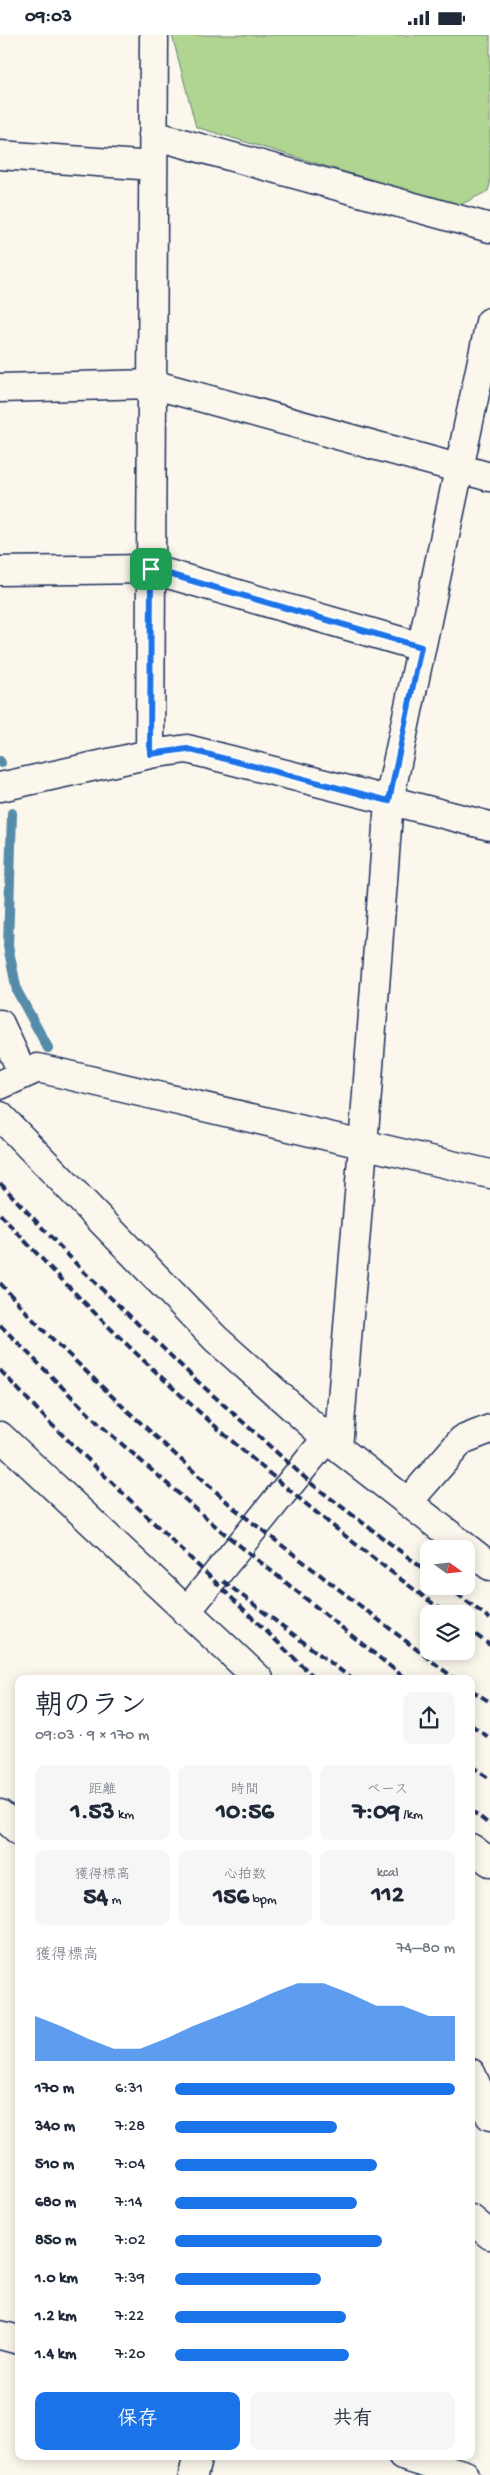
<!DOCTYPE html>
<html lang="ja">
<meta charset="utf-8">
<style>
body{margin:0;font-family:"Gochi Hand","Klee One",sans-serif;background:#f6f6f7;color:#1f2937;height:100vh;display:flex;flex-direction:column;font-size:19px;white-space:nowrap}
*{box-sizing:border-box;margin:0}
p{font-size:16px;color:#747a83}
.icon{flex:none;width:28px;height:28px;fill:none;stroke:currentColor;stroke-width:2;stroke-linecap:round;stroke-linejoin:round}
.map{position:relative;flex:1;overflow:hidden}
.sheet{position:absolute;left:15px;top:1640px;width:460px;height:785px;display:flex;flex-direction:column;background:#fff;border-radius:10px;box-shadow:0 2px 12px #0003}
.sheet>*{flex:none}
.needle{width:32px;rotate:105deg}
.controls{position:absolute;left:420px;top:1505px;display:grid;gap:10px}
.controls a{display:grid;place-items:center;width:55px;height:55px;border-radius:10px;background:#fff;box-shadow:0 2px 12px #0003;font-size:25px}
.pin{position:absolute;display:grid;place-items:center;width:42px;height:42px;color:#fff;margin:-21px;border-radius:10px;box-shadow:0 2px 8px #0006}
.round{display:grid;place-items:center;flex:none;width:52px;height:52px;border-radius:10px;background:#f6f6f7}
.overview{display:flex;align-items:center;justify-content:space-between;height:85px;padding:0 20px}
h1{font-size:28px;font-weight:700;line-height:38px}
.figures{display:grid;grid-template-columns:repeat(3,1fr);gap:8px;height:85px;padding:5px 20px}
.figures div{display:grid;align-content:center;border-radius:10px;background:#f6f6f7;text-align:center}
.figures b{font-size:25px;font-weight:700}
.figures small{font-size:14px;font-weight:400}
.figures p{font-size:14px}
.chart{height:140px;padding:10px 20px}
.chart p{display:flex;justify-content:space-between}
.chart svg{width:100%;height:90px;margin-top:5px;fill:#1a73e8;opacity:.7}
.cta{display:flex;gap:10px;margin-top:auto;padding:10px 20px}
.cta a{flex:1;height:58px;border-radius:10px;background:#1a73e8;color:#fff;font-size:20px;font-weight:700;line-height:58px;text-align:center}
.cta a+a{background:#f6f6f7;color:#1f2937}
ul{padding:0 20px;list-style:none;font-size:16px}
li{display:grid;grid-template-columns:80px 60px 1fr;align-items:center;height:38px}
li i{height:12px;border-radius:6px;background:#1a73e8}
.status{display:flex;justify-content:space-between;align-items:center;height:35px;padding:0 25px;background:#fff;direction:ltr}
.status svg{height:14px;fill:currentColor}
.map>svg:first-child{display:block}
</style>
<div class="status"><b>09:03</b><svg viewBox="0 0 49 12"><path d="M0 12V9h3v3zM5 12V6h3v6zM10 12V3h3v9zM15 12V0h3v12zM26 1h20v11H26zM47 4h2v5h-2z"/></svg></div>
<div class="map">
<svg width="490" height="2440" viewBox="0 0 490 2440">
<rect width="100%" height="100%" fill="#fbf7ec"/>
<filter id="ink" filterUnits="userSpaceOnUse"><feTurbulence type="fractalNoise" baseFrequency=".02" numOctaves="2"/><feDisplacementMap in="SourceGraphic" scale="10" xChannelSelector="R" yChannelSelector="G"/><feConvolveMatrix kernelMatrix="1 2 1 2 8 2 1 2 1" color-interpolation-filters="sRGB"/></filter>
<g filter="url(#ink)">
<path fill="#b0d591" stroke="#668278" d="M172,0h318v149l-2,7 -30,15 -262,-79z"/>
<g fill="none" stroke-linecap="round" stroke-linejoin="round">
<path stroke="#568caa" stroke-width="10" d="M0,726l1,2
M12,778l-4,133 9,45 31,57"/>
<g stroke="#1b2f5e" stroke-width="31">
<path id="minor" d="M153,100l337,93
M0,120l153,11
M0,353l152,-4 338,93
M0,536l151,-2 270,78
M150,719l4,-719
M0,752l150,-33 37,-5 303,77
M0,989l23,50
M0,1050l38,-17 452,106
M0,1081l216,223 122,109 152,118
M0,1401l259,243
M338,1413l25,-302 26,-345 101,-479
M408,1467l54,-62 28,-11
M186,1577l141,-174
M0,1779l19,17
M471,1813l19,14
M471,2038l19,43
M471,2184l19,16
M0,2300l19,5
M402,2421l63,19
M193,2440l5,-19"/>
</g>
<use href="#minor" stroke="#fbf7ec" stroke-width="28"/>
<path stroke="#1b2f5e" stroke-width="4" stroke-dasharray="8 4" stroke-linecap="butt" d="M0,1148l83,88 112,108 118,106 116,88
M0,1179c135,148 286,281 447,400
M0,1248l40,44 79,76 116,106 220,170
M0,1290l99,99 120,105 187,150
M0,1335l49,52 267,257
M223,1546l129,98
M447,1551l43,33
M466,1593l24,17
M471,1655l19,12
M471,1690l19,13
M471,1731l19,13
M471,1775l19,15"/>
</g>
</g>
<g fill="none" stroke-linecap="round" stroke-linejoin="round" filter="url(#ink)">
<g stroke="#fff" stroke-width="10">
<path id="route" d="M151,534l270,78 -32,154 -202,-52 -37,5z"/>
</g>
<use href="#route" stroke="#1a73e8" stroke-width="6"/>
</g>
</svg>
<div class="controls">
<a><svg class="needle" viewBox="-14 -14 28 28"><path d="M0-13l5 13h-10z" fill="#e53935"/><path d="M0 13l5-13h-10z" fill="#747a83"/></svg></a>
<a><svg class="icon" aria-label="layers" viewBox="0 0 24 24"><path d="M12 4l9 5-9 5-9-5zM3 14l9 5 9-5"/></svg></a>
</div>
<div class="pin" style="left:151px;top:534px;background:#1e9e55"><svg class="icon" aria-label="arrive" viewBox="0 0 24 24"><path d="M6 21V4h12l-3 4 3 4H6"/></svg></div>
<section class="sheet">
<div class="overview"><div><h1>朝のラン</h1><p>09:03 · 9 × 170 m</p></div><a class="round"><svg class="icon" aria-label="share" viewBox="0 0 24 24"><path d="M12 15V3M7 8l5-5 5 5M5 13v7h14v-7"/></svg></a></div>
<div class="figures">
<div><p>距離</p><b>1.53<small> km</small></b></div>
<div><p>時間</p><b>10:56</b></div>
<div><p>ペース</p><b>7:09<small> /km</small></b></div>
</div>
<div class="figures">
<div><p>獲得標高</p><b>54<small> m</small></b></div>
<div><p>心拍数</p><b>156<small> bpm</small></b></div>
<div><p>kcal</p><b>112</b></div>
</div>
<div class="chart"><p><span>獲得標高</span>74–80 m</p>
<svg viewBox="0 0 160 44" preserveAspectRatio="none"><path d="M0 44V22L10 27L20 33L30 38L40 38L50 33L60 27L70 22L80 17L90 11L100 6L110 6L120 11L130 17L140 17L150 22L160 22V44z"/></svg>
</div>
<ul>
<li><b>170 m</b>6:31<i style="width:100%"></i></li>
<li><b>340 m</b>7:28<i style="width:58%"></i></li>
<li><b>510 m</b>7:04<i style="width:72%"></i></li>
<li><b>680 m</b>7:14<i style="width:65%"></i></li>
<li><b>850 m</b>7:02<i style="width:74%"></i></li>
<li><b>1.0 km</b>7:39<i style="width:52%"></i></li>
<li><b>1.2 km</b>7:22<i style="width:61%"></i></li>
<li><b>1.4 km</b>7:20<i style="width:62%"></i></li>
</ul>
<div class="cta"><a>保存</a><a>共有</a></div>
</section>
</div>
